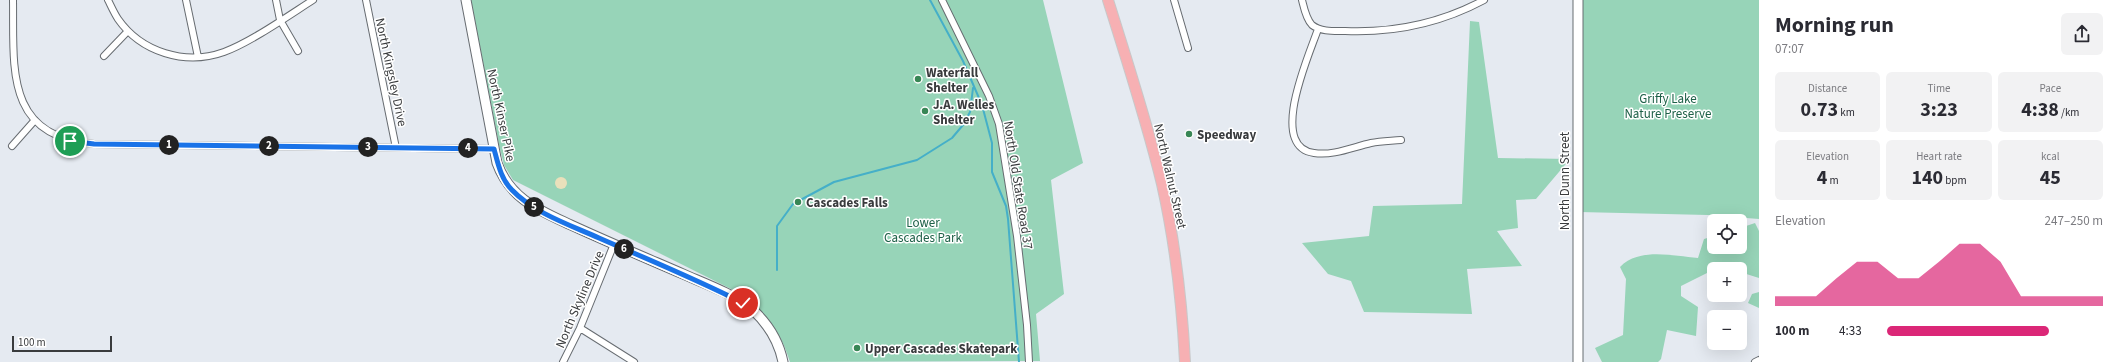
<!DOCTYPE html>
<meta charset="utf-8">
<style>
body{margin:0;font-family:"Source Sans 3",sans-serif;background:#f2f2f3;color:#2b2b33;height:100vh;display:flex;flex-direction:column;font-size:15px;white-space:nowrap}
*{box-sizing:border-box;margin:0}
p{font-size:13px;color:#7c7c81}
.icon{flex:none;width:22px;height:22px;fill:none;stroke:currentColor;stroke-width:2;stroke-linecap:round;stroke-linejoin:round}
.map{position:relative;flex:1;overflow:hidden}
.side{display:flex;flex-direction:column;background:#fff;width:360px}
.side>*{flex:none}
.fabs{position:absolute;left:1707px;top:214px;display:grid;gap:8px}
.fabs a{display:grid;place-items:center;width:40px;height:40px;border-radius:6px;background:#fff;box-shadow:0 4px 16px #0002;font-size:20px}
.scale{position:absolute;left:12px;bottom:10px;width:100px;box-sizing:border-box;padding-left:4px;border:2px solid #393b3d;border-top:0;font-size:11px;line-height:14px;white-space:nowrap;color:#393b3d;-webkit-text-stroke:3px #fff;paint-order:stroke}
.pin{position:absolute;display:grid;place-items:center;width:34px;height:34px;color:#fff;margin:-17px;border:2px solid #fff;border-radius:50%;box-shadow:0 1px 4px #0007}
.km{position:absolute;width:20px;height:20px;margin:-10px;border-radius:50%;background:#222;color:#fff;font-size:11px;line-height:20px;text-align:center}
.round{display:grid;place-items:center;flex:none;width:42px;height:42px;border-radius:6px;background:#f2f2f3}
.head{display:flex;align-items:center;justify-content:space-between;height:68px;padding:0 16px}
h1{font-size:22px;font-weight:700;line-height:30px}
.stats{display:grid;grid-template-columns:repeat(3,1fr);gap:6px;height:68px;padding:4px 16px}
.stats div{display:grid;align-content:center;border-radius:6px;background:#f2f2f3;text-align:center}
.stats b{font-size:20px;font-weight:700}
.stats small{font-size:11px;font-weight:400}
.stats p{font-size:11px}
.chart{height:112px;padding:8px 16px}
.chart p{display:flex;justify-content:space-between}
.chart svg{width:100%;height:72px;margin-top:4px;fill:#db2777;opacity:.7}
ul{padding:0 16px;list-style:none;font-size:13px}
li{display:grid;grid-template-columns:64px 48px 1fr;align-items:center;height:30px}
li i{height:10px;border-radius:5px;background:#db2777}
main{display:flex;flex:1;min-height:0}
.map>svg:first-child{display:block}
</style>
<main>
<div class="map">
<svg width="1759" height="362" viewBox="0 0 1759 362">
<rect width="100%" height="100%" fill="#e5eaf1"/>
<path fill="#97d4b8" d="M471,0h572l40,163 -32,17 13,114 -28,20 4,47 -250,1c-11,-36 -27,-51 -57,-72l-220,-110 -9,-15 -5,-20z
M1577,0h182v219l-51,-4 -129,-3z
M1470,21l9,1 19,136 72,1 -34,40 -20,1 2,28 -21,3 25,35 -55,3 5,45 -108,-2 -13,-31 -23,-7 -26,-31 67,-7 4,-30 89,-2z
M1755,223l4,8v47l-19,-6v-3h-26v3l-7,1 -26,13v10l17,11 -2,29 -29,-6 -6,29 -3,3h-56l-7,-14 28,-13 3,-56 -6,-12c19,-20 53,-11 78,-9l6,-19 10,-3v11h26v-19z
M1759,292v16l-11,-5 4,-9z"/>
<path fill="#eae0bb" d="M555 183a6 6 0 1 1 12 0a6 6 0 1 1-12 0Z"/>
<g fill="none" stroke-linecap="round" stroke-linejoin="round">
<path stroke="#45afc8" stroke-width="2" d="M930,0l33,61 19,44 10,38v29l14,34 2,13 11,143
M777,270v-44l16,-22 41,-22 83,-22 35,-22 11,-13 7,-13 3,-24"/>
<g stroke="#676c71" stroke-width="8">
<path id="street" d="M13,0c1,67 -9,137 81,144l400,5
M108,0c3,6 6,13 10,19 23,33 67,47 106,33 27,-10 64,-36 89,-52
M186,0l12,57
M276,0l4,20 18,31
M366,0l30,148
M942,0l47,96 10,28 18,112 10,89 2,37
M1174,0l14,48
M1302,0c2,8 4,19 10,25 9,7 22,6 33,6 49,2 96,-8 139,-31
M1318,29c-8,24 -51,118 -4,124 19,3 39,-6 57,-10 10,-2 20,-2 30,-3
M104,56l24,-25
M12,146l23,-26
M580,328l54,34
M563,362l17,-34 34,-84
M1755,362l4,-2"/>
</g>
<g stroke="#676c71" stroke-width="11">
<path id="secondary" d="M466,0l31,163c13,36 42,47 74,62 37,17 75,33 112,49 23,10 51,20 70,36 15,14 26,32 30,52
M1578,362v-362"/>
</g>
<g stroke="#c8c8c9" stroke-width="12">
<path id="primary" d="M1108,0c19,61 39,122 54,184 13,58 20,119 23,178"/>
</g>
<use href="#street" stroke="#fff" stroke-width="6"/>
<use href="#secondary" stroke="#fff" stroke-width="9"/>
<use href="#primary" stroke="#f7b0b3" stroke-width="10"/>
</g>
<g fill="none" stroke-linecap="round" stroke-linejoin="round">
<g stroke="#fff" stroke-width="8">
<path id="route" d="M70,141l24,3 400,5c4,15 7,30 18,41 22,23 58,35 87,48 48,21 97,41 144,65"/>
</g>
<use href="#route" stroke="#1a73e8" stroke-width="5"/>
</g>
<g fill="#388655" stroke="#fff" stroke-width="1.5">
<circle cx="918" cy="79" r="4"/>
<circle cx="925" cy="111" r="4"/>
<circle cx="1189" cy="134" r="4"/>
<circle cx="798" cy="202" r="4"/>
<circle cx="857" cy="348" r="4"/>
</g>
<g text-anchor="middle" stroke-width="3" stroke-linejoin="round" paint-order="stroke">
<g font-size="13" fill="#393b3d" stroke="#fff">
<text transform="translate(392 72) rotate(78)" y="5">North Kingsley Drive</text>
<text transform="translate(502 115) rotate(78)" y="5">North Kinser Pike</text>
<text transform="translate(1171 176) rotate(77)" y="5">North Walnut Street</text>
<text transform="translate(1564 181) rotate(-90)" y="5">North Dunn Street</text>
<text transform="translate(1019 185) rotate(81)" y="5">North Old State Road 37</text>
<text transform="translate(579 299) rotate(-67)" y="5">North Skyline Drive</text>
</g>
<g font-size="13" font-weight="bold" fill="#393b3d" stroke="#fff" text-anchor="start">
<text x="926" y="77">Waterfall<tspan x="926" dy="15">Shelter</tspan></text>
<text x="933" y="109">J.A. Welles<tspan x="933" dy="15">Shelter</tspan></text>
<text x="1197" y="139">Speedway</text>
<text x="806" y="207">Cascades Falls</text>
<text x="865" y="353">Upper Cascades Skatepark</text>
</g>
<g font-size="13" fill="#1e6148" stroke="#fff">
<text x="1668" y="103">Griffy Lake<tspan x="1668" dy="15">Nature Preserve</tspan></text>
<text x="923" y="227">Lower<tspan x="923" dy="15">Cascades Park</tspan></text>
</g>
</g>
</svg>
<div class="fabs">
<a><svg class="icon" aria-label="locate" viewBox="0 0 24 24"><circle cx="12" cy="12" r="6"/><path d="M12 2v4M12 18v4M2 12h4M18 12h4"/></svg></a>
<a>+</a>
<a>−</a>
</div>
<div class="scale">100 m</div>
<div class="pin" style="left:70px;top:141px;background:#1e9e55"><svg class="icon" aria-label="arrive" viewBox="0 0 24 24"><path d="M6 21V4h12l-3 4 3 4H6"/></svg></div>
<div class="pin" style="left:743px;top:303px;background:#d93025"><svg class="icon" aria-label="check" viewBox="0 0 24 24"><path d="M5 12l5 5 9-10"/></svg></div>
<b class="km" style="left:169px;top:145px">1</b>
<b class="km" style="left:269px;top:146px">2</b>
<b class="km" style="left:368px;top:147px">3</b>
<b class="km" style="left:468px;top:148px">4</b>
<b class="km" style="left:534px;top:207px">5</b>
<b class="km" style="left:624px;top:249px">6</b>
</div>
<section class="side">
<div class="head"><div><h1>Morning run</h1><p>07:07</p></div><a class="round"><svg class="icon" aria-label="share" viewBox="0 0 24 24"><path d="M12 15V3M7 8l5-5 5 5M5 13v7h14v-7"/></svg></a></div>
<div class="stats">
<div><p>Distance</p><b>0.73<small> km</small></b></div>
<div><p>Time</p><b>3:23</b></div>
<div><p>Pace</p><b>4:38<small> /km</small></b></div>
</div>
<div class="stats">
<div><p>Elevation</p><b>4<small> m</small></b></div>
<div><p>Heart rate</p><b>140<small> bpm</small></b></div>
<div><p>kcal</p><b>45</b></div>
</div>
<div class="chart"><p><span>Elevation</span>247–250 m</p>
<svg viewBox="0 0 160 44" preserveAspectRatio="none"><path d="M0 44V38L10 38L20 38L30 27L40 17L50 17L60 27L70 27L80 17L90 6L100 6L110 17L120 38L130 38L140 38L150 38L160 38V44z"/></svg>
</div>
<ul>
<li><b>100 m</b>4:33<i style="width:75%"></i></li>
</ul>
</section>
</main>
